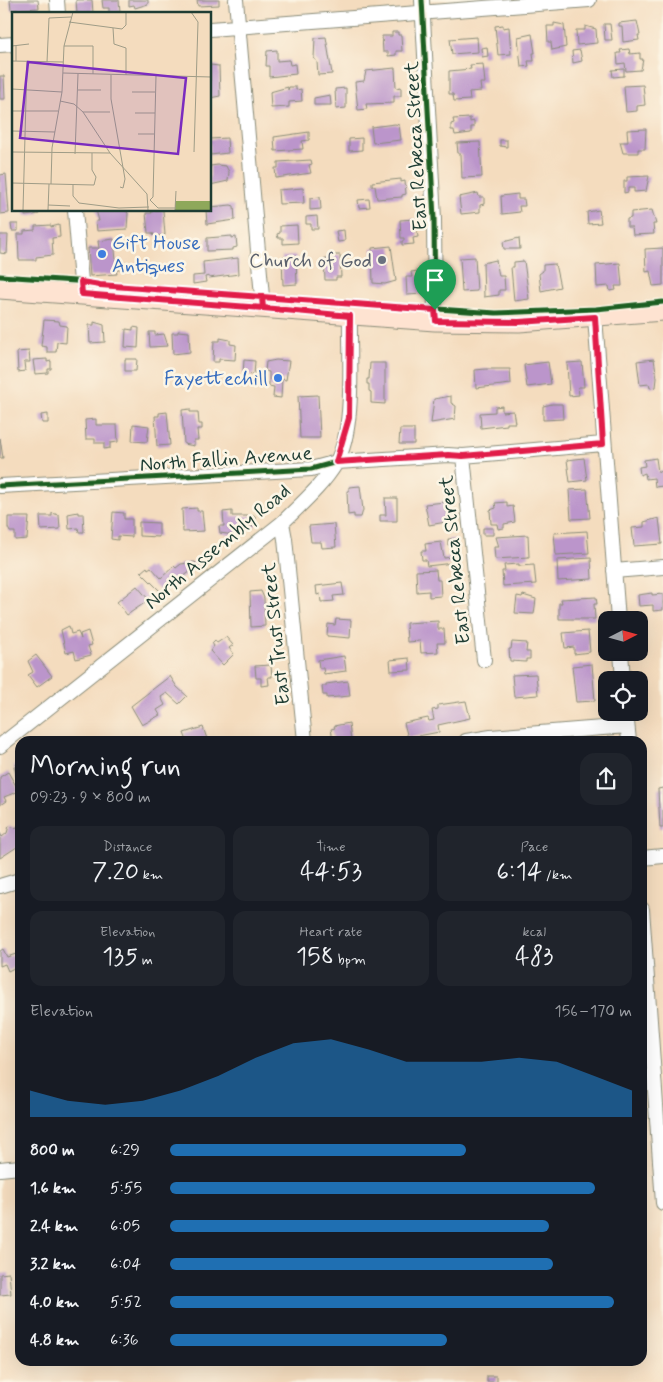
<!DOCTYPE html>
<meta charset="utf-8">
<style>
body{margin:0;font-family:Mynerve,sans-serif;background:#20242c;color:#f1f3f6;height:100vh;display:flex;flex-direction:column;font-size:19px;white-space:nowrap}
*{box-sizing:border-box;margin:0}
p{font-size:16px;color:#9ea1a6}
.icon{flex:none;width:28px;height:28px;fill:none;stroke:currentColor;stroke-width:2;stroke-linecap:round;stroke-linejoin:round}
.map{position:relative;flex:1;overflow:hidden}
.sheet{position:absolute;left:15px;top:736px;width:632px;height:630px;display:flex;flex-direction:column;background:#171b24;border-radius:15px;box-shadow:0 5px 20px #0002}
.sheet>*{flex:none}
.needle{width:32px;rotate:84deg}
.tools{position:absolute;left:598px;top:611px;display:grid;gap:10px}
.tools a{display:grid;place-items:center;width:50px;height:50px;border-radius:10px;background:#171b24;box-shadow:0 5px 20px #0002;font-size:25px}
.pin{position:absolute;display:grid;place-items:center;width:42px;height:42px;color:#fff;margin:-51px -21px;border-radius:50% 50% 50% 0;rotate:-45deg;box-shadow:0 0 5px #0007}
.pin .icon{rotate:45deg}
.round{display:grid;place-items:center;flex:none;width:52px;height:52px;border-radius:15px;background:#20242c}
.headline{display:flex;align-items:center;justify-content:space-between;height:85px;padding:0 15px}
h1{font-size:28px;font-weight:600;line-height:38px}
.figures{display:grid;grid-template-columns:repeat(3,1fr);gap:8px;height:85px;padding:5px 15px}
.figures div{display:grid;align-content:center;border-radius:12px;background:#20242c;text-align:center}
.figures b{font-size:25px;font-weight:600}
.figures small{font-size:14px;font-weight:400}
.figures p{font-size:14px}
.chart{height:140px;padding:10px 15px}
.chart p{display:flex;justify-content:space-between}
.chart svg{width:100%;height:90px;margin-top:5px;fill:#1f6fb2;opacity:.7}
ul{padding:0 15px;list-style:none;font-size:16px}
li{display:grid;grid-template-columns:80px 60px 1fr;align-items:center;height:38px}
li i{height:12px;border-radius:6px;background:#1f6fb2}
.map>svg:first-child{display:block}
</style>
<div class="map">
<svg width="663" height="1382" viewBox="0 0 663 1382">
<rect width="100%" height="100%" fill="#fcf5e5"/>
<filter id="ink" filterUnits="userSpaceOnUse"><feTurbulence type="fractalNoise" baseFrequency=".02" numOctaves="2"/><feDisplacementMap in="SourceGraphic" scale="10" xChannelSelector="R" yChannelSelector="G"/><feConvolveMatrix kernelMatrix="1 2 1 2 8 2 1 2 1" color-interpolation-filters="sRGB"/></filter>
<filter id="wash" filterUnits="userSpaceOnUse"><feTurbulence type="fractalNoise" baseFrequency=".0096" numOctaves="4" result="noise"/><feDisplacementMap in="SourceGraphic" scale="20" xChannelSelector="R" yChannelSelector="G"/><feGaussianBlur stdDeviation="1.12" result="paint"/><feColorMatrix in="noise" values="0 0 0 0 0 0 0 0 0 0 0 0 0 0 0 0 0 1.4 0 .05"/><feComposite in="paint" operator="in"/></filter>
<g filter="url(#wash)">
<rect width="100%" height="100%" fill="#f4dcbe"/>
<g id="blocks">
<path fill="#bb95cb" d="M10,0h28l1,8 -28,2z
M76,0h16l1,13 -16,1z
M102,0h17l1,12 -11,1v-5h-6z
M129,0h19v4l-13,4 -1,-3 -5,1z
M197,0h22v5l-21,1z
M637,21l3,14h-2l1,5 -16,2 -1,-16h-3v-3z
M554,23l10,2 2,22 -14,3 -1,-8h-3l-1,-16h7z
M604,24h6l2,16h-7z
M503,25v3l6,-1 2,27 -13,1 -3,-29z
M585,26l11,3 1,14 -20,2 -1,-15h9z
M392,32h6v3h3l1,16h-6v4l-8,1v-4h-5l-1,-16h10z
M532,34l3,19h-2l1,8h-6l1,5 -8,1 -3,-30z
M326,37l6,37 -14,1 -1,-13 -3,-4 1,-20z
M477,37l1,15 -26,2 -2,-15z
M487,47l1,9 -6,1 -1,-9z
M629,49l1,5 10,-1v6h3l-2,11 -15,1 -1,-8 -7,1 -1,-11h4l-1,-3z
M277,50v11l12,-1 1,5 5,-1 1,10 -27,3v-11h-3l1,-15z
M580,50l2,11 -9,2 -1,-12z
M483,64l2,19h-5l1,8 -12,1 1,8 -16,1 -1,-7h-4v-23l22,-2 -1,-4z
M210,65l9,1 1,30 -10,2z
M395,68l1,20 5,-1v9h-7v7l-28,1 1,5 -9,1 -3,-28 9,-1 2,-10z
M624,69v7l-11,1 -1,-7z
M0,76h4l1,23h-5z
M643,85l2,20 -8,1v5l-11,1 -2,-26z
M288,87v3l1,-3h7v3l5,-1 1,12 -13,1v5l-18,1 -1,-16z
M346,88v20l-10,1 -1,-20z
M330,95l1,10h-17v-7z
M470,118v4l4,-1v6h-3v6l-16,2 -1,-5h-3v-6l3,-1 -1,-4z
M395,124l4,1 2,15 -28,3 -2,-16z
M646,129l-1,20h-7v4h-15l-3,-11h8l-1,-12z
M309,132v8l-7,1 1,8 -28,2 -1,-14z
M227,138l1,15 -18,2v-16z
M362,138v12l-13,1v-12z
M500,140h7v7l-7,-1z
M480,142l2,35 -20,1 -1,-24h-3l-1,-11z
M311,160l1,4 -3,1 2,8 -35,5 -1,-10h3v-6z
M218,165l8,1 3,6 -1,9 -18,4v-19z
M6,174l3,39 -9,1v-39z
M649,176l-3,15 -12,1v-4h-6v4l-4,1v-12h3v-4z
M401,179v3l4,-1 1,13 -4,1v2l-25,2 -2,-13h-3v-4z
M303,188l1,15 -25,1 -1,-14z
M478,193l1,4h5v7l-4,1v7l-19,2 -2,-17z
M518,194v5h6l1,7h-6l1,6 -18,2 -1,-18z
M320,197l1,12 -11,1v-12z
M369,199l1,8 -11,1 -1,-8z
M231,205l3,1 1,14 -28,4 -1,-14h4v-3z
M25,210h13l1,4 -14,2z
M96,210h29l3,3 -1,16 -30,2 -1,-10h3z
M151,210h12l2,25 -11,1 -1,-3h-5l-2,-20h6z
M599,210l2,13 -13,1 -1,-12z
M652,210l4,14h-3l1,10 -21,1 -1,-8h-5v-8l4,-1v-6z
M317,216l1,13h-7v-5h-5v-7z
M415,219l3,18 -5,1 1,6 -12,1v-4h2v-3h-3l-1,-18z
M11,224h7v7h-6z
M51,225v2l8,-2 1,12 -8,1 1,17 -17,2v3h-17l-1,-26h6v-3l11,-1v-4z
M297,225l1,18 -15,1v-6h-5l-1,-4 3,-1v-7z
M344,230l1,11 -7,1 -2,-11z
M0,235h8l-1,19 -7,-1z
M232,236v2l4,-1 1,10 -4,1v2l-26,1v-13z
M519,238l1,11h-16l-1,-7z
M114,239l2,22 5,-1 1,10h-6l1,4 -27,2 -2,-28h11l-1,-7z
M391,246l5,35 -11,3 -12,-1 -1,-35z
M663,248v37l-10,1 -3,-15 -4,1 -1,-23z
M332,255h8l1,22h-5v3h-11l-1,-21h8z
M296,256l1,28 -14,1 -1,-28z
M475,257l2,34 -15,1 -2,-34z
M238,258l1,16 -30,4v-2l-4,1 1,5 -13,2v-8l11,-1 -1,-13z
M496,260l3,16h5l1,14h-6v5l-15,2 -1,-34z
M524,261l5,38 -15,2 -3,-34h3v-5z
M620,263l2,23h-7l1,4 -6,1 -1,-5 -12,1 -1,-22z
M555,264l5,23 -19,4 -2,-17 4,-3v-6z
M418,271l-1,5h4l2,18 -16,1 -1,-18h6l-1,-5z
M44,320l15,1 1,4 7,1 -1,17 -9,-1 -1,10h-9v-5l-6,-1z
M94,322l10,3 1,17 -15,1 -1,-18h5z
M133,327l6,1 -1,20 -13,-1 1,-18 7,1z
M178,331l11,1 1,20 -17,2 -1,-21h6z
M149,332h6v3l9,-1 4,12 -18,1z
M220,338l10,2v4l6,1 -1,15 -16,-1v3h-6l1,-21h6z
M29,351l1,11h-6l1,9 -7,1 -1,-20z
M47,359v3l4,-1v8h-3v4l-13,1 -2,-14z
M125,359h12l-1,12h-11z
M654,359l3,19 -1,9 -6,1 -1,-4 -9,1 -3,-24z
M244,360l11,1 -1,14 -11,-1z
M276,360l13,1 -3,19 -4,-1 -1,19 -8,-1 1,-10 -5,-1v-14l-4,-1 1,-9z
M548,362l3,22 -24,3 -3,-22z
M582,362l2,25h-6l1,8 -10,1 -2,-33z
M370,363h15v41l-14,-1v-11l-2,-1v-7h-2v-5h2z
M486,369h24l1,15 -35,4 -1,-18z
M318,395l2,43h-20l-2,-42z
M451,396v7l5,3 -1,13 -24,4 3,-24z
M552,404h10l1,15 -20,1v-14z
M502,406v6l11,-1 2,12h-8v2l-26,3 -1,-15 15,-1v-5z
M190,409v3h8l1,12h3v5h-5l1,11h-4v6l-10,-2 -2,-34z
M167,412l3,33 -13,1 -2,-30h4v-3z
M48,414v9h-6l-1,-8z
M96,419v6h21l1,17 -8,1v5l-6,1v-6h-9v-4h-9l-1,-19z
M133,424l16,2 -2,16 -15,-1z
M400,429h14v15h-15z
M0,438l3,20h-3z
M584,458l3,22 -17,2 -3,-22z
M656,458l2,14 5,-1v15l-8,1 -1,-9 -8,1 -1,-6 -5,2 -1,-8 6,-1 -1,-6z
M360,486l3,24 -2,7h-7v-3l-6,1 -1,-24h2v-4z
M587,489l3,29 -19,1 -2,-29z
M385,498h12v23h-17v-6h6z
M445,502l1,20 -17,3 -4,-21z
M507,502v5l6,-1 2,16 -11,2v4l-6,1 -1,-5h-6l-1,-14 6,-2 -1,-5z
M197,508v3h5l2,20 -21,1 -1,-23z
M232,511v5h23l1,10 -12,2 -3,8 -21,-3 -1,-7h5l-1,-14z
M78,512v2h5l1,18h-5l-1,-4 -9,1 -1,-15z
M113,512l11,1v6h8v18l-14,-1v4l-7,-1z
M52,513l7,2 1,14 -19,1 -1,-14h12z
M8,517h21l-2,22 -12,1v-8h-5l-2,-4z
M659,518l3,26 -28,2 -2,-18 12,-1v-5z
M139,522l20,1v14l-20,-1z
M334,524l2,23 -14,1 -1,-6h-10l-2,-16z
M483,528h10v7h-10z
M587,531l2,22 -33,2 -2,-22z
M528,535l1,22 -34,2 -1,-12h5l-3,-10z
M448,539h7l1,6h-8z
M441,542l3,16 8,-1 1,6 -26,3 -1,-6h-4l-1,-9h5l-1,-7z
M591,558l1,21 -34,2 -1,-21z
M195,562l2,3 -6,6 -29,22 -21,-21 6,-5 1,2 3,-2 10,11 13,-12 2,2 5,-4z
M519,564v2l15,-1 2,19 -33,2 -1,-15h3l-1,-6z
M436,570l1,10h3l1,16 -12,1v-6l-12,1 -1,-21z
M342,583l2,12 -11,1 1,5 -13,1 -1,-8 -3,1 -1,-9z
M137,586l12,14 -22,15 -10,-13z
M261,591l3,7 1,28 -14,1 -1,-35z
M652,593v2l11,-1v16l-10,1v-6l-14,1 -1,-11z
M523,595l13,4 -2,15 -19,-1 2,-17 5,1z
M596,597l1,7h-3l1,15h-36v-16h3l-1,-4z
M336,619l15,1 -1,18 -23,-2 1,-12 7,1z
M438,621v8h6l1,14h-8l1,9 -17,1 -1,-12 -13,1 -1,-19z
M69,626l2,8 7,-2 3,7 -1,-5 8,-3 4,14 -4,1 3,9 -15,4 -2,-8 -8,2 -5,-23z
M588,631l2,21 -16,2v-7l-9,1 -2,-15z
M226,637l7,8 -4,3 5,6 -11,11 -13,-14 4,-5 -2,-3 3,-3 2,3z
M512,642l15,1 -1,9h4v7h-4v3l-16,-1 -1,-12h2z
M36,655l16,21 -15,11 -9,-12 5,-3 -5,-11z
M344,656l2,15 -22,3 -1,-6h-4l-1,-8z
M409,658l1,12 -19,1 -1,-11z
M592,664l3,37 -19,1 -4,-36z
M271,665l1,12h-4l1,8 -8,1v-8h-5l-1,-12z
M536,674l2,21 -24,2 -2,-22z
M170,676l7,11 10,9 -8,8 -12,-11 -6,4 4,8 -8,5 3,5 -18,10 -11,-19z
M348,681l2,15 -23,2v-3h-4l-1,-9h4v-2z
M466,701l4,17 -32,7 1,7 -31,6 -4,-15 24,-5 1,3 5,-1 -2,-10 6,-1v-4z
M349,723l2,18 -18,-2 -2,-10 4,-1 -1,-2z
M203,727l4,12 -20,2 -3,-8z
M20,763v16l-3,1 -3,-14z
M8,772l11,19 -15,6 2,4 -6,4v-28z
M663,788v40h-3l-2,-39z
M20,823v22l-20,13v-25l2,4 5,-4 2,-7 7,2z
M3,949l4,8 9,-3 4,11 -12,6 -3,-7 -5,2v-15z
M9,1273l2,21 -11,1v-21z
M487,1376h10v6h-10z"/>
</g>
</g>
<g filter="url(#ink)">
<use href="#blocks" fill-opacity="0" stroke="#8a8c79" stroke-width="1"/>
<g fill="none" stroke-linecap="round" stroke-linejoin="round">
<g stroke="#8a8c79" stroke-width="16">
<path id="street" d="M57,0l1,14
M236,0l27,308
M422,0l12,219 1,102
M210,29l379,-29
M0,45l14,-1
M75,210l7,84
M595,317l23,303
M463,456l21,204
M0,486l311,-17 26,-7 111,-7 15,1 140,-12
M282,523l3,16 20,202
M614,571l49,-4
M621,652l2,28
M626,712l3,29
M466,741l25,-4 136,-11
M0,746l282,-223c19,-19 40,-37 54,-60 20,-34 13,-107 14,-147
M642,858l21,-2
M0,886l20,-6
M642,909l21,294
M0,1169l20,-2"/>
</g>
<g stroke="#8a8c79" stroke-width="21">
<path id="secondary" d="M0,289l435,32 84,1 144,-11"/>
</g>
<use href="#street" stroke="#fff" stroke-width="14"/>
<use href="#secondary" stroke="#fee3d1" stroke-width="19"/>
<g stroke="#fcf5e5" stroke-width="8">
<path id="cycleway" d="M422,0l12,219 1,102
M0,276l90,6 10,3 59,5 337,23 100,-4 67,-7
M0,486l311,-17 26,-7 111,-7 15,1 140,-12"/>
</g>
<use href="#cycleway" stroke="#1b5e20" stroke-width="5"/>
</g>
</g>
<g fill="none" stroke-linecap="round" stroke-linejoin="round" filter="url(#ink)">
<g stroke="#fff" stroke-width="10">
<path id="route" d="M435,310l-173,-13 1,11 -181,-14 -1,-12 19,3 162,12 1,11 87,8 -1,102 -13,44 112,-7 15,1 140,-12 -8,-127 -76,5 -83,-1 -1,-11"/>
</g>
<use href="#route" stroke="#e11d48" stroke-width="6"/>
</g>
<g fill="#3f7fe0" stroke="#fcf5e5" stroke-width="2">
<circle cx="102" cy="254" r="5"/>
<circle cx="278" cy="378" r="5"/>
</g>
<circle fill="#6b7280" stroke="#fcf5e5" stroke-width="2" cx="382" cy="260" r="5"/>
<g text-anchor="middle" stroke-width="5" stroke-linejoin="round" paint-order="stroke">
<g font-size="20" fill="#1f3d34" stroke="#fcf5e5">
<text transform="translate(415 146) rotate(-93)" y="7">East Rebecca Street</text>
<text transform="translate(226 458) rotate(-4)" y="7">North Fallin Avenue</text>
<text transform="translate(217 546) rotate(-40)" y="7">North Assembly Road</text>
<text transform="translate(454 560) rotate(-96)" y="7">East Rebecca Street</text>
<text transform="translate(275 634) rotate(-96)" y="7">East Trust Street</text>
</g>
<g font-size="20" fill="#366cbe" stroke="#fcf5e5" text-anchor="start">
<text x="112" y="249">Gift House<tspan x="112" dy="23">Antiques</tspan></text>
<text x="268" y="385" text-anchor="end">Fayettechill</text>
</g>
<g font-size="20" fill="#5b616d" stroke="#fcf5e5" text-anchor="end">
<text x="372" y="267">Church of God</text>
</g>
</g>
<g transform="translate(12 12)">
<rect width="199" height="199" fill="#f4dcbe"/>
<path d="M163,189h36v9h-36z" fill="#8ea85a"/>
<path fill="none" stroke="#9f9c87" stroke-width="1" d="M179,0l7,10 -4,130M57,10l53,7 4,-4v-13M101,16l1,16 12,4v27M0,34l17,-2M52,34h29v28M0,49l51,1M4,49v-15M35,50l2,-44 22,-1M51,61l148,4M99,63v24l14,80 -2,9 -3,-1M144,64l-3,121 -3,3 8,8h17M0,77l50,3M66,78h23M120,80h23M48,89l14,3 9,8 27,41 37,41 1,16M0,99h46M71,100h27M123,101h20M0,119l43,1M126,122h16M0,140l98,1M63,142l3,-80M0,171l39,1 1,-36 10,-56 2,-46 9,-34M39,172l43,1 2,-8 -4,-7v-17M61,172v12l6,7 40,5 30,-1M36,193l22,1M11,198l4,-148M36,198l1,-26M163,198l1,-19"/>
<path fill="#7b2cbf" fill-opacity="0.15" stroke="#7b2cbf" stroke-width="2.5" d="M16,50l158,16 -8,76 -158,-16z"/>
<rect width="199" height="199" fill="none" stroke="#1f3d34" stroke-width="2.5"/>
</g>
</svg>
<div class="tools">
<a><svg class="needle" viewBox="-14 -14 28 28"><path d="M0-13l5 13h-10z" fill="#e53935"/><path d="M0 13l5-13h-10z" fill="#9ea1a6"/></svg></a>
<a><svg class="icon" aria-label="locate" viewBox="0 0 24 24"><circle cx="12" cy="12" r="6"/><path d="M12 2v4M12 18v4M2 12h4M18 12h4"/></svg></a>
</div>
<div class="pin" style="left:435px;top:310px;background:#1e9e55"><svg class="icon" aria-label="arrive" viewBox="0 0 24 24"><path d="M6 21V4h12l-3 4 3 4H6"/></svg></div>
<section class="sheet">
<div class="headline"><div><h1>Morning run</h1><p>09:23 · 9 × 800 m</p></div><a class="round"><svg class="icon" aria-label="share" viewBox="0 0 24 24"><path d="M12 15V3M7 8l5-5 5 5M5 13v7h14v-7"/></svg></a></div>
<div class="figures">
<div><p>Distance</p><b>7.20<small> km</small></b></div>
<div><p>Time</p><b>44:53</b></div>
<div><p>Pace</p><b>6:14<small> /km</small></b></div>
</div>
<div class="figures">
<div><p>Elevation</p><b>135<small> m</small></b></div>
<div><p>Heart rate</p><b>158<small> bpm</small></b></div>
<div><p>kcal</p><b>483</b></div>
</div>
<div class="chart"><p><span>Elevation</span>156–170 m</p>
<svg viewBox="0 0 160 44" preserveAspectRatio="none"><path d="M0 44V31L10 36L20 38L30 36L40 31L50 24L60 15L70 8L80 6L90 11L100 17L110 17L120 17L130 15L140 17L150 24L160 31V44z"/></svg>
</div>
<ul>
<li><b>800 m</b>6:29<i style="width:64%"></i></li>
<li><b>1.6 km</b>5:55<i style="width:92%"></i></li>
<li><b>2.4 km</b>6:05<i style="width:82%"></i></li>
<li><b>3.2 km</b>6:04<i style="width:83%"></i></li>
<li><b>4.0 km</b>5:52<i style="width:96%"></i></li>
<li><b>4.8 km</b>6:36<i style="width:60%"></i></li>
</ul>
</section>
</div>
